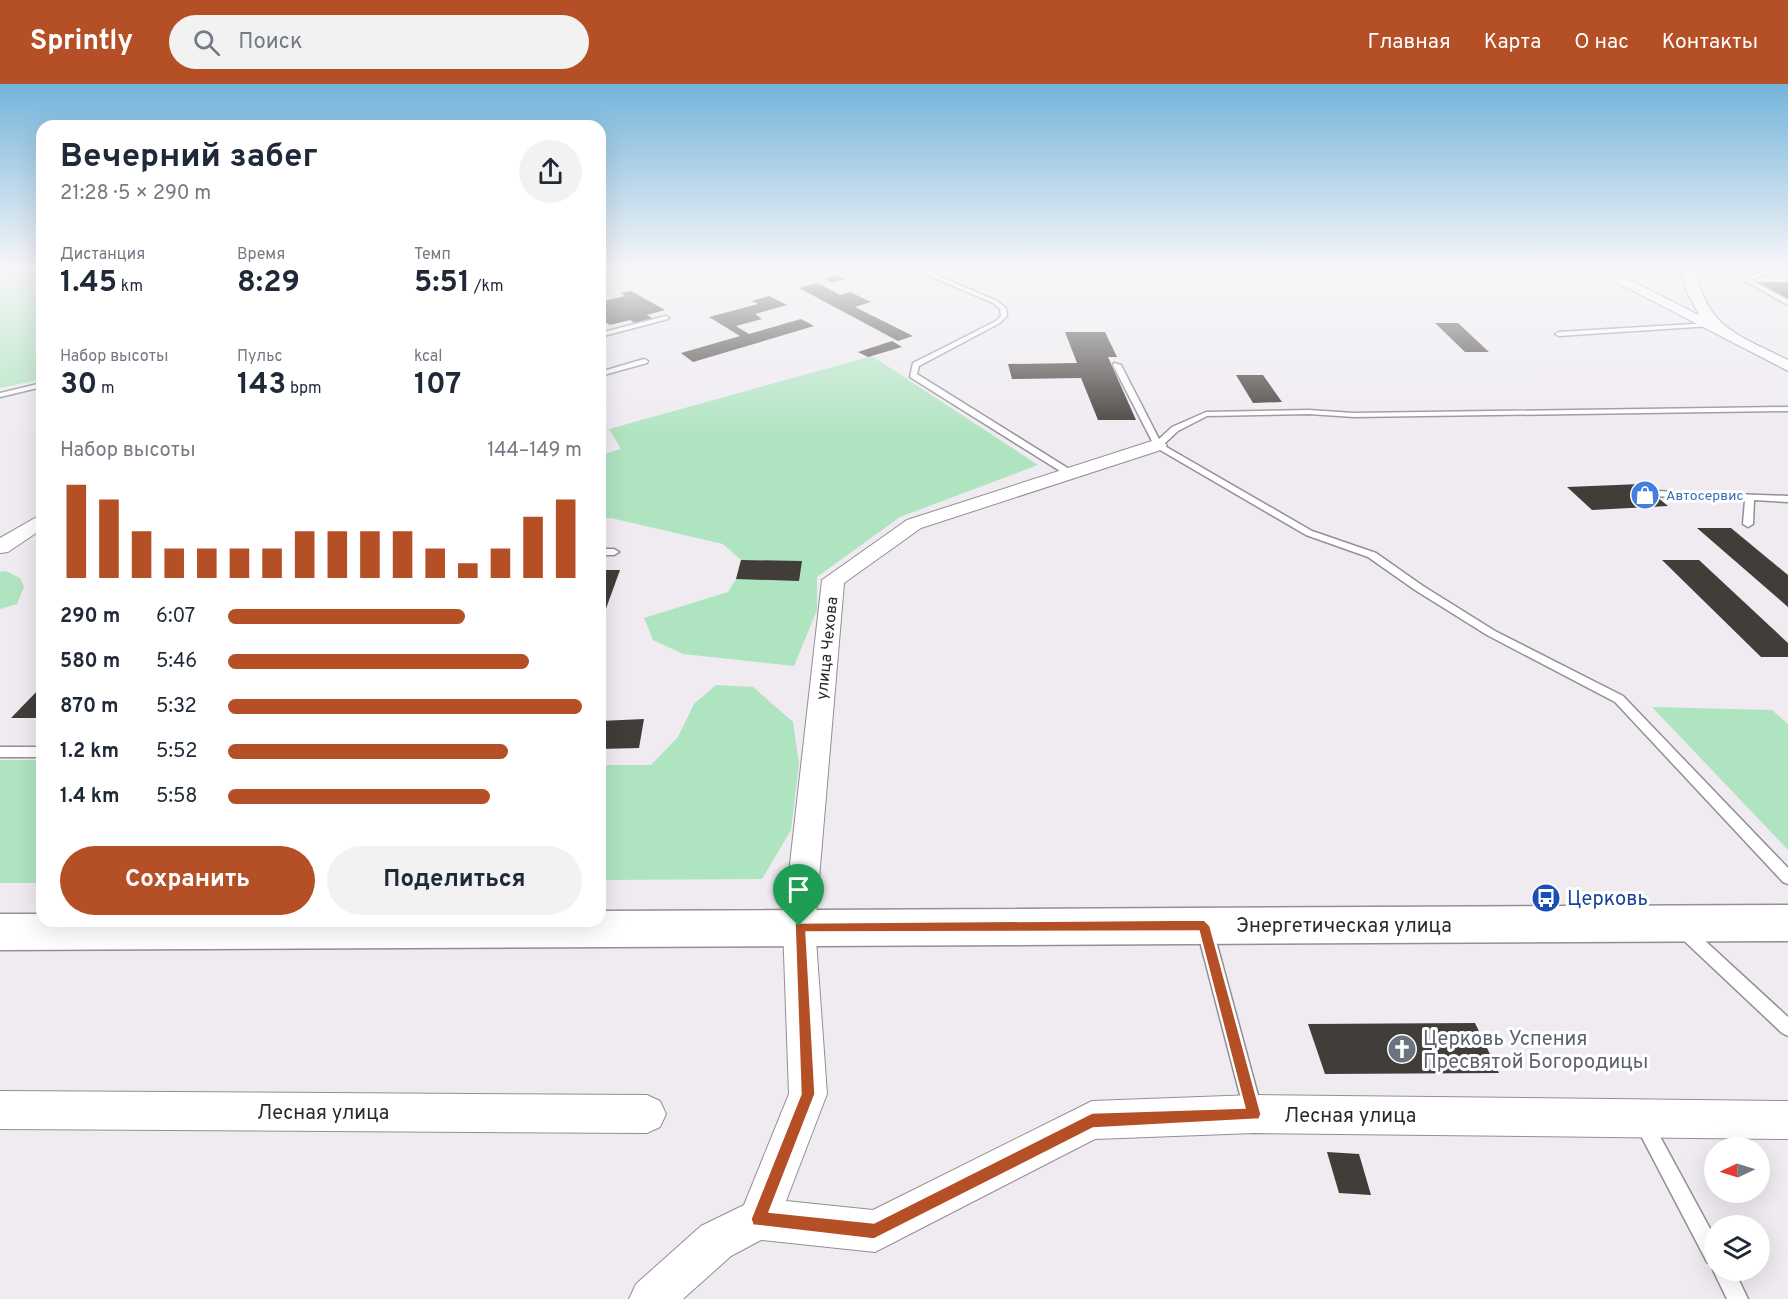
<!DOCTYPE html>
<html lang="ru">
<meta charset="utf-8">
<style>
body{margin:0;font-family:Overpass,sans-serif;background:#f2f2f3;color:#1f2937;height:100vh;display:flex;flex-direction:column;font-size:22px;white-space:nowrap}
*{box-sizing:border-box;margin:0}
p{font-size:20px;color:#747a83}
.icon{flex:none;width:33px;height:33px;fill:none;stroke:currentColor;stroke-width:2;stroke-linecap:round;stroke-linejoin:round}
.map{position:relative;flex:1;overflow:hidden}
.drawer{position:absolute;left:36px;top:36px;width:570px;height:807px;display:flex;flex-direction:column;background:#fff;border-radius:18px;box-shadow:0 6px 24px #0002}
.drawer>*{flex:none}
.needle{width:39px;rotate:266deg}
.fabs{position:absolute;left:1704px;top:1053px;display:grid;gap:12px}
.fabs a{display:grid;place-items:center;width:66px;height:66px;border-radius:50%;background:#fff;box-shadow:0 6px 24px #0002;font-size:30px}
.pin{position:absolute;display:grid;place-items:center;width:51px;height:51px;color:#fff;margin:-62px -26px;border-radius:50% 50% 50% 0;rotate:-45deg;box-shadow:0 0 6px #0007}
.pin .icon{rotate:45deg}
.round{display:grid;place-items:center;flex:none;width:63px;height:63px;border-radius:32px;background:#f2f2f3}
.summary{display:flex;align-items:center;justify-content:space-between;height:102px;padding:0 24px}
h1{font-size:33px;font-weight:700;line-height:45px}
.figures{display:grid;grid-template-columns:repeat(3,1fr);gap:9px;height:102px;padding:6px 24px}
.figures div{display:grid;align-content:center}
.figures b{font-size:30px;font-weight:700}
.figures small{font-size:16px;font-weight:400}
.figures p{font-size:16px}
.chart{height:168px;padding:12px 24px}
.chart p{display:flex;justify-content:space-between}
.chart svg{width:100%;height:108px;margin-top:6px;stroke:#b54f25;stroke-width:6}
.button{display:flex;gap:12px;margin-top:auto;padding:12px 24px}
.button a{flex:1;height:69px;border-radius:36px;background:#b54f25;color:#fff;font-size:24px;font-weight:700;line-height:69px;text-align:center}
.button a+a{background:#f2f2f3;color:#1f2937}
ul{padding:0 24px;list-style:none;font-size:20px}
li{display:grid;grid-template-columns:96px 72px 1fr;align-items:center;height:45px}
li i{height:15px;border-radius:8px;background:#b54f25}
header{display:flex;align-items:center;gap:36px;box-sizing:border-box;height:84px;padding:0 30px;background:#b54f25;color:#fff}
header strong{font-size:28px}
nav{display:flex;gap:33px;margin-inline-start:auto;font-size:21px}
.search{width:420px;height:54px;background:#f2f2f3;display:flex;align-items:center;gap:15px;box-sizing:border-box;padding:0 21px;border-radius:33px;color:#747a83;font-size:22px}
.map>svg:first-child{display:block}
</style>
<header>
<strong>Sprintly</strong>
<div class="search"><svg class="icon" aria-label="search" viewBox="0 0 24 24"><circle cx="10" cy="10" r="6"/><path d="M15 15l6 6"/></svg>Поиск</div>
<nav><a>Главная</a><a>Карта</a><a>О нас</a><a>Контакты</a></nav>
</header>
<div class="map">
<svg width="1788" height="1215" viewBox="0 0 1788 1215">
<rect width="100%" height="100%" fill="#efebf1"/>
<path fill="#afe4c0" d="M0,183h42v112l-42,9z
M872,272l166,109 -138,52 -83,60v33l-23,56 -111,-12 -30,-14 -9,-22 84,-26 8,-13 5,-19 -18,-16 -112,-26 -11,1v-64l21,-6 -12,-20z
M6,487l14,7 4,9 -7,17 -17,5v-37z
M716,601l37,2 40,35 6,42 -8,66 -29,49 -162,1v-115h51l27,-28 16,-33z
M1652,623l120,3 16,14v126z
M0,676h42v123h-42z"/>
<path fill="#413d39" d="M837,191l8,4 -13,4 -8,-4z
M1756,198h32v18z
M818,199l22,12 10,-3 21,10 -16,5 58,29 -15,5 -99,-53z
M631,207l34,19 -18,5 7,4 -18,5 -6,-4 -20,5 -10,-6v-17l25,-6 -4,-3z
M769,212l18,9 -32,9 7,5 -26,7 13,8 52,-15 13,7 -121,36 -12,-9 59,-17 -31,-19 49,-13 -6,-3z
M1435,239h23l31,29h-24z
M1065,248h40l12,25h-9l28,63h-38l-17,-42 -69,1 -4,-15 69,-1z
M892,257l10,6 -34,10 -10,-5z
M1236,291h27l19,27 -29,1z
M1641,400l27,22 -76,4 -25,-23z
M1697,444h34l57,47v32z
M741,476l61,1 -3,20 -63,-2z
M1662,476h37l89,83v14h-27z
M600,486h20l-20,55z
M42,602v32h-31z
M644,635l-5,29 -39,1v-28z
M1475,939l24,50 -174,1 -17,-50z
M1327,1068l32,2 12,41 -32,-2z"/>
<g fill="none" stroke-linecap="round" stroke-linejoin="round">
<g stroke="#938f95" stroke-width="3">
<path id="service" d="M859,183h8l-5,3z
M909,183h9l79,34 9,7 1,8 -7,7 -81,43 -2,8 157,98v4h-6l-158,-99 3,-14 83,-42 5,-5 -1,-7 -7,-6z
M1774,183h10l-33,13 37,20v5l-45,-25z
M666,232l3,2 -1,1 -68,18v-4z
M1709,239l4,2 -2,1 -152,10 -4,-2 4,-2z
M644,275l4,2 -1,2 -47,13v-4z
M1114,279l7,2 38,74 13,-12 34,-15 103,-2 45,3 434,-6v4l-434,6 -45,-3 -102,2 -29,15 -15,14 149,86 64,22 47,33 72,45 128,65 165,172v16l-5,-2 -168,-180 -128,-67 -72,-45 -47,-33 -62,-22 -151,-88 -42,-82z
M42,299v4l-42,10v-4z
M1655,407l133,5v6l-34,-2 -1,24 -5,3 -5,-3 2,-24 -93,-4v-4z
M600,465h14l5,3 -5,3h-14z
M0,663h42v10h-42z
M1205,840l5,1 3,5 49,180 -3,6 -6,3 -6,-3 -3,-6 -47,-180 3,-5z
M1684,841l5,1 99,91v19l-6,-3 -103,-97 -3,-5 3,-5z
M1644,1031l6,3 64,118v29l-7,-3 -69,-132 -3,-6 3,-6z
M1714,1183v3h20l14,29h-21l-14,-29z"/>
</g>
<g stroke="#938f95" stroke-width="2">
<path id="minor" d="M1587,183h17l95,48 -12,-23 -6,-25h14c12,62 42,67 93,93v11z
M1158,355l9,6 -3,4 -243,79 -77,55 -29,343 12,168 -41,107 87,9 219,-109 162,-6 534,6v38l-534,-6 -159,6 -220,113 -114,-12 -30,16 -48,43h-54l7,-15 65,-58 43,-21 45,-111 -6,-168 39,-346 85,-60z
M42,430v15l-34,23 -8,1v-15z
M0,1007l647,4 13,6 6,13 -6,13 -13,6 -647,-4z"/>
</g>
<g stroke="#938f95" stroke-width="3">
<path id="primary" d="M1788,821v36l-1788,9v-36h42v7h558v-10z"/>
</g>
<use href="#service" fill="#fff" fill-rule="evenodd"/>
<use href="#minor" fill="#fff" fill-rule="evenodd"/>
<use href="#primary" fill="#fff" fill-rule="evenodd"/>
</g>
<linearGradient id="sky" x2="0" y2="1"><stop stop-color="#73b4da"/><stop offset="0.52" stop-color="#f8f6f9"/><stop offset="1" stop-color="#f8f6f9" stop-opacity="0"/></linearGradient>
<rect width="1788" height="354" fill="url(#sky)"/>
<path fill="#b54f25" stroke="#fff" stroke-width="1.5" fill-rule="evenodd" d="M1204,836l6,6 51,188 -2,5 -166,9 -219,111 -121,-14 -2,-6 50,-125 -6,-171zM1199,847l46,177 -153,5 -218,110 -105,-11 46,-118 -9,-162z"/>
<defs>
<g id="shop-disc" transform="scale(1.5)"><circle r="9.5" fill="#3f7fe0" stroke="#fff"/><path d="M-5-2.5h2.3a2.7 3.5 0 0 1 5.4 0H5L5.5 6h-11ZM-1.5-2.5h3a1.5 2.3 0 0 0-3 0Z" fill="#fff"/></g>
<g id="bus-disc" transform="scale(1.5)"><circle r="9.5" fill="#1a4fb4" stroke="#fff"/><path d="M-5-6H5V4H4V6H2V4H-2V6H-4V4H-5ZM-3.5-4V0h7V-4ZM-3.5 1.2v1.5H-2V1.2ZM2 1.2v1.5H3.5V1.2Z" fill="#fff"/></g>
<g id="church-disc" transform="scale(1.5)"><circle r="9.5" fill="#6b7280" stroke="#fff"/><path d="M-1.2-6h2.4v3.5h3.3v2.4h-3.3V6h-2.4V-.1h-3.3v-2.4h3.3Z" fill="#fff"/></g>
</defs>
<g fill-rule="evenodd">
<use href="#shop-disc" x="1645" y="411"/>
<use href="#bus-disc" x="1546" y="814"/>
<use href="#church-disc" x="1402" y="965"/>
</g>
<g text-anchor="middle" stroke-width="6" stroke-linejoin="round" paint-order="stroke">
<g font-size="14" fill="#366cbe" stroke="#fff" text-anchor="start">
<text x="1666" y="416">Автосервис</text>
</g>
<g font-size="16" fill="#29282a" stroke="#fff">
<text transform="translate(826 564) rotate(-84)" y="6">улица Чехова</text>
</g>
<g font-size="20" fill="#164399" stroke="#fff" text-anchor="start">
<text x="1567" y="821">Церковь</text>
</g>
<g font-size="20" fill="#29282a" stroke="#fff">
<text x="1344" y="848">Энергетическая улица</text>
<text x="323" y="1035">Лесная улица</text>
<text x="1350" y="1038">Лесная улица</text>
</g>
<g font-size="20" fill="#5b616d" stroke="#fff" text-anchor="start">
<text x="1423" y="961">Церковь Успения<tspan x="1423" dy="23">Пресвятой Богородицы</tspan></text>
</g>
</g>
</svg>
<div class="fabs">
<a><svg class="needle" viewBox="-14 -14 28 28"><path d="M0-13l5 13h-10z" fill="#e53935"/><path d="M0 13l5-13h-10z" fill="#747a83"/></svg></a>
<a><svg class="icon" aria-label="layers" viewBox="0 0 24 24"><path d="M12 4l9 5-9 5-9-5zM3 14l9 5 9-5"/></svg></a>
</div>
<div class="pin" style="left:799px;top:842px;background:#1e9e55"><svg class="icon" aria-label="arrive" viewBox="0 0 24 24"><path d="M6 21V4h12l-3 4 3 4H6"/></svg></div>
<section class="drawer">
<div class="summary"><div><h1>Вечерний забег</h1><p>21:28 · 5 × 290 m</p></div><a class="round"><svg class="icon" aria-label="share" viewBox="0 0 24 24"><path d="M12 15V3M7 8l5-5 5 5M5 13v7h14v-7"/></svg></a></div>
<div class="figures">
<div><p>Дистанция</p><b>1.45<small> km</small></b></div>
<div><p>Время</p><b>8:29</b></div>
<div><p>Темп</p><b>5:51<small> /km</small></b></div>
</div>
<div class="figures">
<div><p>Набор высоты</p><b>30<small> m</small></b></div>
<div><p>Пульс</p><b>143<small> bpm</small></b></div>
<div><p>kcal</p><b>107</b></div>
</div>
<div class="chart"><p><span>Набор высоты</span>144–149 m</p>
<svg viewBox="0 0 160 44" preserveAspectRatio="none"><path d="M5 44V6M15 44V12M25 44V25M35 44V32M45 44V32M55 44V32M65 44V32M75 44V25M85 44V25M95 44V25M105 44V25M115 44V32M125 44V38M135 44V32M145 44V19M155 44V12"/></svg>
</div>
<ul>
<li><b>290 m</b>6:07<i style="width:67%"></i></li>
<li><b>580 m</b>5:46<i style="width:85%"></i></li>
<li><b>870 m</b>5:32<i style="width:100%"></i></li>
<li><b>1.2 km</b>5:52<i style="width:79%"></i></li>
<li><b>1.4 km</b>5:58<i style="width:74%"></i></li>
</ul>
<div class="button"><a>Сохранить</a><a>Поделиться</a></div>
</section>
</div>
